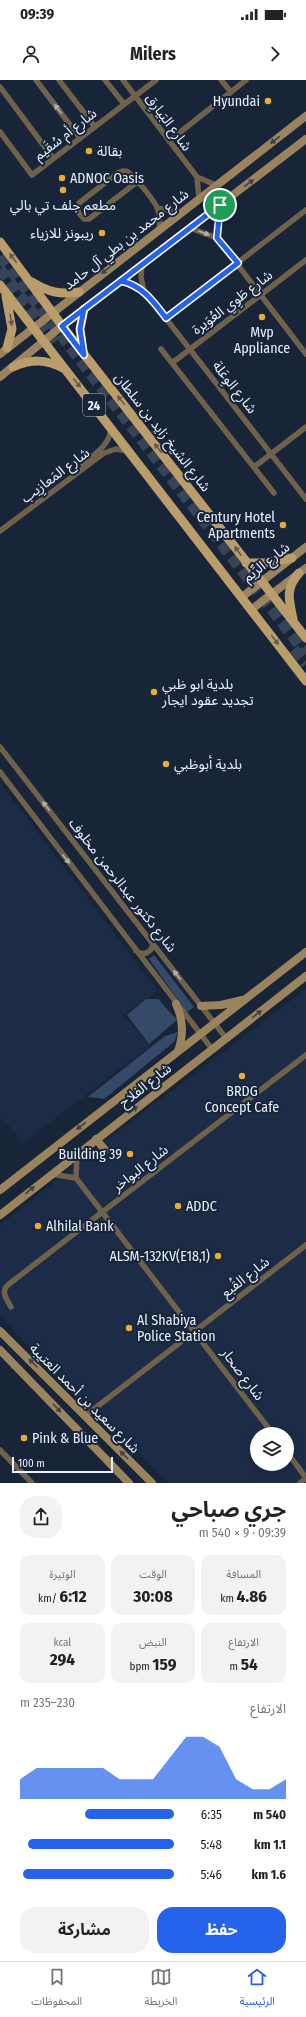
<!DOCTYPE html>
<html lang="ar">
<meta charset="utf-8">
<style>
body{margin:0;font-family:"Fira Sans Condensed","Noto Sans Arabic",sans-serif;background:#f2f2f2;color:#222;direction:rtl;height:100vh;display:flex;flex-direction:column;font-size:15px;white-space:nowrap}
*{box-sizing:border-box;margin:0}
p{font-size:13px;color:#767676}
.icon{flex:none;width:22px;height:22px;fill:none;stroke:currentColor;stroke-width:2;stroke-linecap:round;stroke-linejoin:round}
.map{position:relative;height:1403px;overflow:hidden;direction:ltr}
.drawer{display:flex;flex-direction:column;background:#fff;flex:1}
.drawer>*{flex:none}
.tools{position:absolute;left:250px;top:1347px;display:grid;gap:8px}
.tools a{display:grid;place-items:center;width:44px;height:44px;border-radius:50%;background:#fff;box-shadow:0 2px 6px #0003;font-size:20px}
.scale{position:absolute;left:12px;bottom:10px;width:101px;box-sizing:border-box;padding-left:4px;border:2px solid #e8f1ff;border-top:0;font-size:11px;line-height:14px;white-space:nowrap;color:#e8f1ff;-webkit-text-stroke:3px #182539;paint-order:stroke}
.pin{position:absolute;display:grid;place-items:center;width:34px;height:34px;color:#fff;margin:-17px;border:2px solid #fff;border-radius:50%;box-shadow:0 1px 4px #0007}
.round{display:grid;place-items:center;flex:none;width:42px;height:42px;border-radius:16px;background:#f2f2f2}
.head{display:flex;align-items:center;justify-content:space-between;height:68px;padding:0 20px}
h1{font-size:22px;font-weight:700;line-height:30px}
.figures{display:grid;grid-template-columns:repeat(3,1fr);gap:6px;height:68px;padding:4px 20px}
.figures div{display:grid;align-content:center;border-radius:10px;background:#f2f2f2;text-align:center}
.figures b{font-size:17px;font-weight:700}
.figures small{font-size:11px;font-weight:400}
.figures p{font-size:11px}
.chart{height:112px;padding:8px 20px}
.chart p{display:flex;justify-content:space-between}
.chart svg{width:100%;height:72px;margin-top:4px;fill:#2563eb;opacity:.7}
.cta{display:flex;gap:8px;margin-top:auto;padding:8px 20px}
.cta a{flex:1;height:46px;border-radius:16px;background:#2563eb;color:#fff;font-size:16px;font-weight:700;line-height:46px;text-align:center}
.cta a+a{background:#f2f2f2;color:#222}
ul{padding:0 20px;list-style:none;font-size:13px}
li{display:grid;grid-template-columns:64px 48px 1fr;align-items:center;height:30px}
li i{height:10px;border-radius:5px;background:#2563eb}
.status{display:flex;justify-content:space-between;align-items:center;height:28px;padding:0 20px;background:#fff;direction:ltr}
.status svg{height:11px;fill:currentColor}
header{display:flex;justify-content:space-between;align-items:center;height:52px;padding:0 20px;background:#fff;font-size:18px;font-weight:700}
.tabs{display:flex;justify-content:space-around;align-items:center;height:56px;border-top:1px solid #e0e0e0;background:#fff;font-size:11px;color:#767676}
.tabs a{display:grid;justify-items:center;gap:2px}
.tabs .current{color:#2563eb}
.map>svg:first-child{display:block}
</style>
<div class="status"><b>09:39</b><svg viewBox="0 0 49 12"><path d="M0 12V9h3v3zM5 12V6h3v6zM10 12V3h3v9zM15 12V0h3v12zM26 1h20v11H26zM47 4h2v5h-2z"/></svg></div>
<header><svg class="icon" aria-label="forward" viewBox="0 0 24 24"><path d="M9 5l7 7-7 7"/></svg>Milers<svg class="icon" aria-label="person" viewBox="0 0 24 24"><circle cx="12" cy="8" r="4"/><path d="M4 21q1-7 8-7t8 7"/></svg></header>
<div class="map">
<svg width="306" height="1403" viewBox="0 0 306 1403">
<rect width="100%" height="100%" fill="#182539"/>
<path fill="#1c2c46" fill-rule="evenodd" d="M0,703l158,208 -35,24 27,31 -127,97 -20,-25 -3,2z
M306,909v494h-138l-75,-78 -8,2 -85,-91v-91l116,-92zM257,1354h30v30h-30z"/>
<path fill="#354969" d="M154,875l40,52 -7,5 -38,-53z
M146,919h12l19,21 -28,24 -22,-29z
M178,952l-4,10 -70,57 -16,-2 77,-61z"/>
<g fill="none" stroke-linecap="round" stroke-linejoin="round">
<path stroke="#374457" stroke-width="11" stroke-dasharray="11 5.5" stroke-linecap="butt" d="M0,176l306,398
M0,189l55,73
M294,569l12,15"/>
<path stroke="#6f614a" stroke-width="5.5" d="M36,0l44,58
M59,0l36,47
M105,0l19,24
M123,0l74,97 19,8
M221,0l10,12
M0,7l53,71
M0,52l32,43 124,-95
M169,61l77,-61
M197,97l2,22
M137,102l-48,37h-5l-6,-7 1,-9 40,-31c3,-1 6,-2 9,0 8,6 24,26 29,35 3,7 3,16 2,23
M157,128l24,5
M190,148l27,10 89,116
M217,158l2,-33
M142,185l-1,12 3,14
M121,201l16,6 13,11 156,201
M166,238l140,-108
M161,269l113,144
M172,283l134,-103
M83,384c12,-10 27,-19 28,-36
M254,387l52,-40
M0,451l104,-78 12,-4 12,2
M0,667l226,291
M0,692l212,277
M136,871c8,5 16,2 17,-8
M77,1074l-1,24 197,256
M51,1094l25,4
M11,1227c-5,-9 -11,-16 -2,-23l297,-229
M85,1336l221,-171
M0,1370l32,33
M287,1372l19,26
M300,1403l6,-5"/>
<path stroke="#9a835d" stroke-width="8" d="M0,274l306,-238
M0,297l62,-51 244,-187
M242,517l64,-50
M252,529l54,-41
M176,924c7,15 8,31 2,47
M201,926l20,-1 21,-5
M96,1059l9,11
M0,1110l306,-238
M0,1135l306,-239
M0,1251l152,152
M0,1270l129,133"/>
<path stroke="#ba9d6b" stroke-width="9" d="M0,162l69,93 237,303
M32,202c16,10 28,13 47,10
M0,205l306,396
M6,216l6,33 -5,19
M83,272l-3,-23 4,-20
M13,287c18,-8 33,-8 50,1
M246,483h19l27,-5
M293,539c-4,-20 -8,-30 6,-46"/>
</g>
<defs><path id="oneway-solid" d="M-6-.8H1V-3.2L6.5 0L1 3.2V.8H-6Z"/></defs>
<g fill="#b2b0ae">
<use href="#oneway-solid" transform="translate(58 29) rotate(-127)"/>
<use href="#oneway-solid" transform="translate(204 153) rotate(20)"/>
<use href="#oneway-solid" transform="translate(46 726) rotate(-128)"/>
<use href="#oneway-solid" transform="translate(66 779) rotate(52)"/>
<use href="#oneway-solid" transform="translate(177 895) rotate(-127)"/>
</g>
<g fill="#3f4144">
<use href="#oneway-solid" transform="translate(275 60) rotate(142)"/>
<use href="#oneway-solid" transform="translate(249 103) rotate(-37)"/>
<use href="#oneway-solid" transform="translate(106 190) rotate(142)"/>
<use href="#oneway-solid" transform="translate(257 934) rotate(-38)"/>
<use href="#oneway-solid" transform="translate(133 1030) rotate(-38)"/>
<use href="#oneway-solid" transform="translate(81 1046) rotate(142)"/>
<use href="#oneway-solid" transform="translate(30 1110) rotate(-39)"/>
<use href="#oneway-solid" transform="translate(33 1283) rotate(-135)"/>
<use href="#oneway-solid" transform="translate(57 1328) rotate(46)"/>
<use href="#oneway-solid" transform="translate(124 1375) rotate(-135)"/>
</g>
<g fill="#615b50">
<use href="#oneway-solid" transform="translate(13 178) rotate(-127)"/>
<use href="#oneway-solid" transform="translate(11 240) rotate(81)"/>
<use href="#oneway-solid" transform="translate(77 303) rotate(52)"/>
<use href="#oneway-solid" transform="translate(121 320) rotate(-129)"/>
<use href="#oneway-solid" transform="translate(158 368) rotate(-128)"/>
<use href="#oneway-solid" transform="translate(238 471) rotate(-126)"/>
<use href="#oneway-solid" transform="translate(275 560) rotate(53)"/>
</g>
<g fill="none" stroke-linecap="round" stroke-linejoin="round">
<g stroke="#fff" stroke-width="8">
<path id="route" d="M220,125l-158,121 22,29 -4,-26 4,-20 37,-28c22,5 32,20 45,37l72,-55 -21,-25 3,-33"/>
</g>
<use href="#route" stroke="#2563eb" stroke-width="5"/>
</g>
<g fill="#e7ac36" stroke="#182539" stroke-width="1.5">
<circle cx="268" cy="21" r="4"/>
<circle cx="89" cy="71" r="4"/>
<circle cx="62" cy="98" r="4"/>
<circle cx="63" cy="110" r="4"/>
<circle cx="102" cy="153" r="4"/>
<circle cx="262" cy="237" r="4"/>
<circle cx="283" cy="445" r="4"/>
<circle cx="154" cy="612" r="4"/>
<circle cx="166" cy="684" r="4"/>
<circle cx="242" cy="996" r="4"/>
<circle cx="130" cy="1074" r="4"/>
<circle cx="178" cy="1126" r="4"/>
<circle cx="38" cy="1146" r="4"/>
<circle cx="218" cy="1176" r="4"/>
<circle cx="129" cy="1248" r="4"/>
<circle cx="24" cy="1358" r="4"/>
</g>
<g text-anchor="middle" stroke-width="4" stroke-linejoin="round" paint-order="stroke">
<rect fill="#182539" stroke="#aab4c4" stroke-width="1" x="83" y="314" width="22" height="22" rx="3"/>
<g font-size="13" font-weight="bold" fill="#e8f1ff">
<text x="94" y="330">24</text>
</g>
<g font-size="14" fill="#e8f1ff" stroke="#182539" text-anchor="start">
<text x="260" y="26" text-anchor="end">Hyundai</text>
<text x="97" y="76">بقالة</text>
<text x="70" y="103">ADNOC Oasis</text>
<text x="63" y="130" text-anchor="middle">مطعم جلف تي بالي</text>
<text x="94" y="158" text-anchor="end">ريبونز للازياء</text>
<text x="262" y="257" text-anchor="middle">Mvp<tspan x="262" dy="16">Appliance</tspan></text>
<text x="275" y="442" text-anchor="end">Century Hotel<tspan x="275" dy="16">Apartments</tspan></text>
<text x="162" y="609">بلدية ابو ظبي<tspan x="162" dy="16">تجديد عقود ايجار</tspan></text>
<text x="174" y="689">بلدية أبوظبي</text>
<text x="242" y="1016" text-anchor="middle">BRDG<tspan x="242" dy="16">Concept Cafe</tspan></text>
<text x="122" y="1079" text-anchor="end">Building 39</text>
<text x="186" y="1131">ADDC</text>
<text x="46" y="1151">Alhilal Bank</text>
<text x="210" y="1181" text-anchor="end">ALSM-132KV(E18,1)</text>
<text x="137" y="1245">Al Shabiya<tspan x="137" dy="16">Police Station</tspan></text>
<text x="32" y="1363">Pink &amp; Blue</text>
</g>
<g font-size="14" fill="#e8f1ff" stroke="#182539">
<text transform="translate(169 42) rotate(54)" y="5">شارع البَيارِق</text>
<text transform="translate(65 54) rotate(-38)" y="5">شارع أم سُقَيم</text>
<text transform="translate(126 159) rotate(-38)" y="5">شارع محمد بن بطي آل حامد</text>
<text transform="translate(232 222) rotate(-37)" y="5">شارع طَوِي العُوَيرة</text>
<text transform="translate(235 307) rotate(52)" y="5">شارع الوِعَلة</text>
<text transform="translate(163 352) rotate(52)" y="5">شارع الشيخ زايد بن سلطان</text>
<text transform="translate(55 395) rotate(-37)" y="5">شارع المَعازِيب</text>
<text transform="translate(266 482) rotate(-38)" y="5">شارع الرِّيم</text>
<text transform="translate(123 805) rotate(52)" y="5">شارع دكتور عبدالرحمن مخلوف</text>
<text transform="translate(145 1005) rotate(-38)" y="5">شارع الفلاح</text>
<text transform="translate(140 1088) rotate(-38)" y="5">شارع البواخر</text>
<text transform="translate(245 1197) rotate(-38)" y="5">شارع القُبع</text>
<text transform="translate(243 1294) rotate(53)" y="5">شارع صحار</text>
<text transform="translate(85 1318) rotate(45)" y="5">شارع سعيد بن أحمد العتيبة</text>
</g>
</g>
</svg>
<div class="tools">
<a><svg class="icon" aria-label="layers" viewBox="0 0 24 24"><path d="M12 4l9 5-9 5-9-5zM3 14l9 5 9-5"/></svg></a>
</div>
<div class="scale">100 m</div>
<div class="pin" style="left:220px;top:125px;background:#1e9e55"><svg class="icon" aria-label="arrive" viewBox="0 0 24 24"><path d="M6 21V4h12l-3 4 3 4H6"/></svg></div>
</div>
<section class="drawer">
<div class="head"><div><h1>جري صباحي</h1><p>09:39 · 9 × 540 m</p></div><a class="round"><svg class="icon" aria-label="share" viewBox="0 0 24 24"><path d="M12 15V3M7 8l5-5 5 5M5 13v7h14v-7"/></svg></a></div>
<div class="figures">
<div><p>المسافة</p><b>4.86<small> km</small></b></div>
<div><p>الوقت</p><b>30:08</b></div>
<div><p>الوتيرة</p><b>6:12<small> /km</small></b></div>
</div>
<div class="figures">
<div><p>الارتفاع</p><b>54<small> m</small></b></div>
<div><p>النبض</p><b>159<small> bpm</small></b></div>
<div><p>kcal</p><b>294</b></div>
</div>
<div class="chart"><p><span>الارتفاع</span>230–235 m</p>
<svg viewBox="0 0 160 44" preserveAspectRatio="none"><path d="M0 44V32L10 25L20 25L30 25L40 25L50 25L60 32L70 32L80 32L90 19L100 6L110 6L120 12L130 32L140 38L150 38L160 32V44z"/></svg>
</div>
<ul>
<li><b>540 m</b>6:35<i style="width:58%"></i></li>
<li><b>1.1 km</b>5:48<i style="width:95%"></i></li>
<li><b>1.6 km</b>5:46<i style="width:98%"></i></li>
</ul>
<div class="cta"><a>حفظ</a><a>مشاركة</a></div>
</section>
<nav class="tabs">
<a class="current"><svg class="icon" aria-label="home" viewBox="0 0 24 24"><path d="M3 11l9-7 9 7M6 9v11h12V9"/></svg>الرئيسية</a>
<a><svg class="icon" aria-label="map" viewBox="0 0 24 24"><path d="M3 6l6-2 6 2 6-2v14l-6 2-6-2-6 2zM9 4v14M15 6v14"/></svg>الخريطة</a>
<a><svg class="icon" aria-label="saved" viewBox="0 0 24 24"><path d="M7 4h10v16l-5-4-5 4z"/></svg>المحفوظات</a>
</nav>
